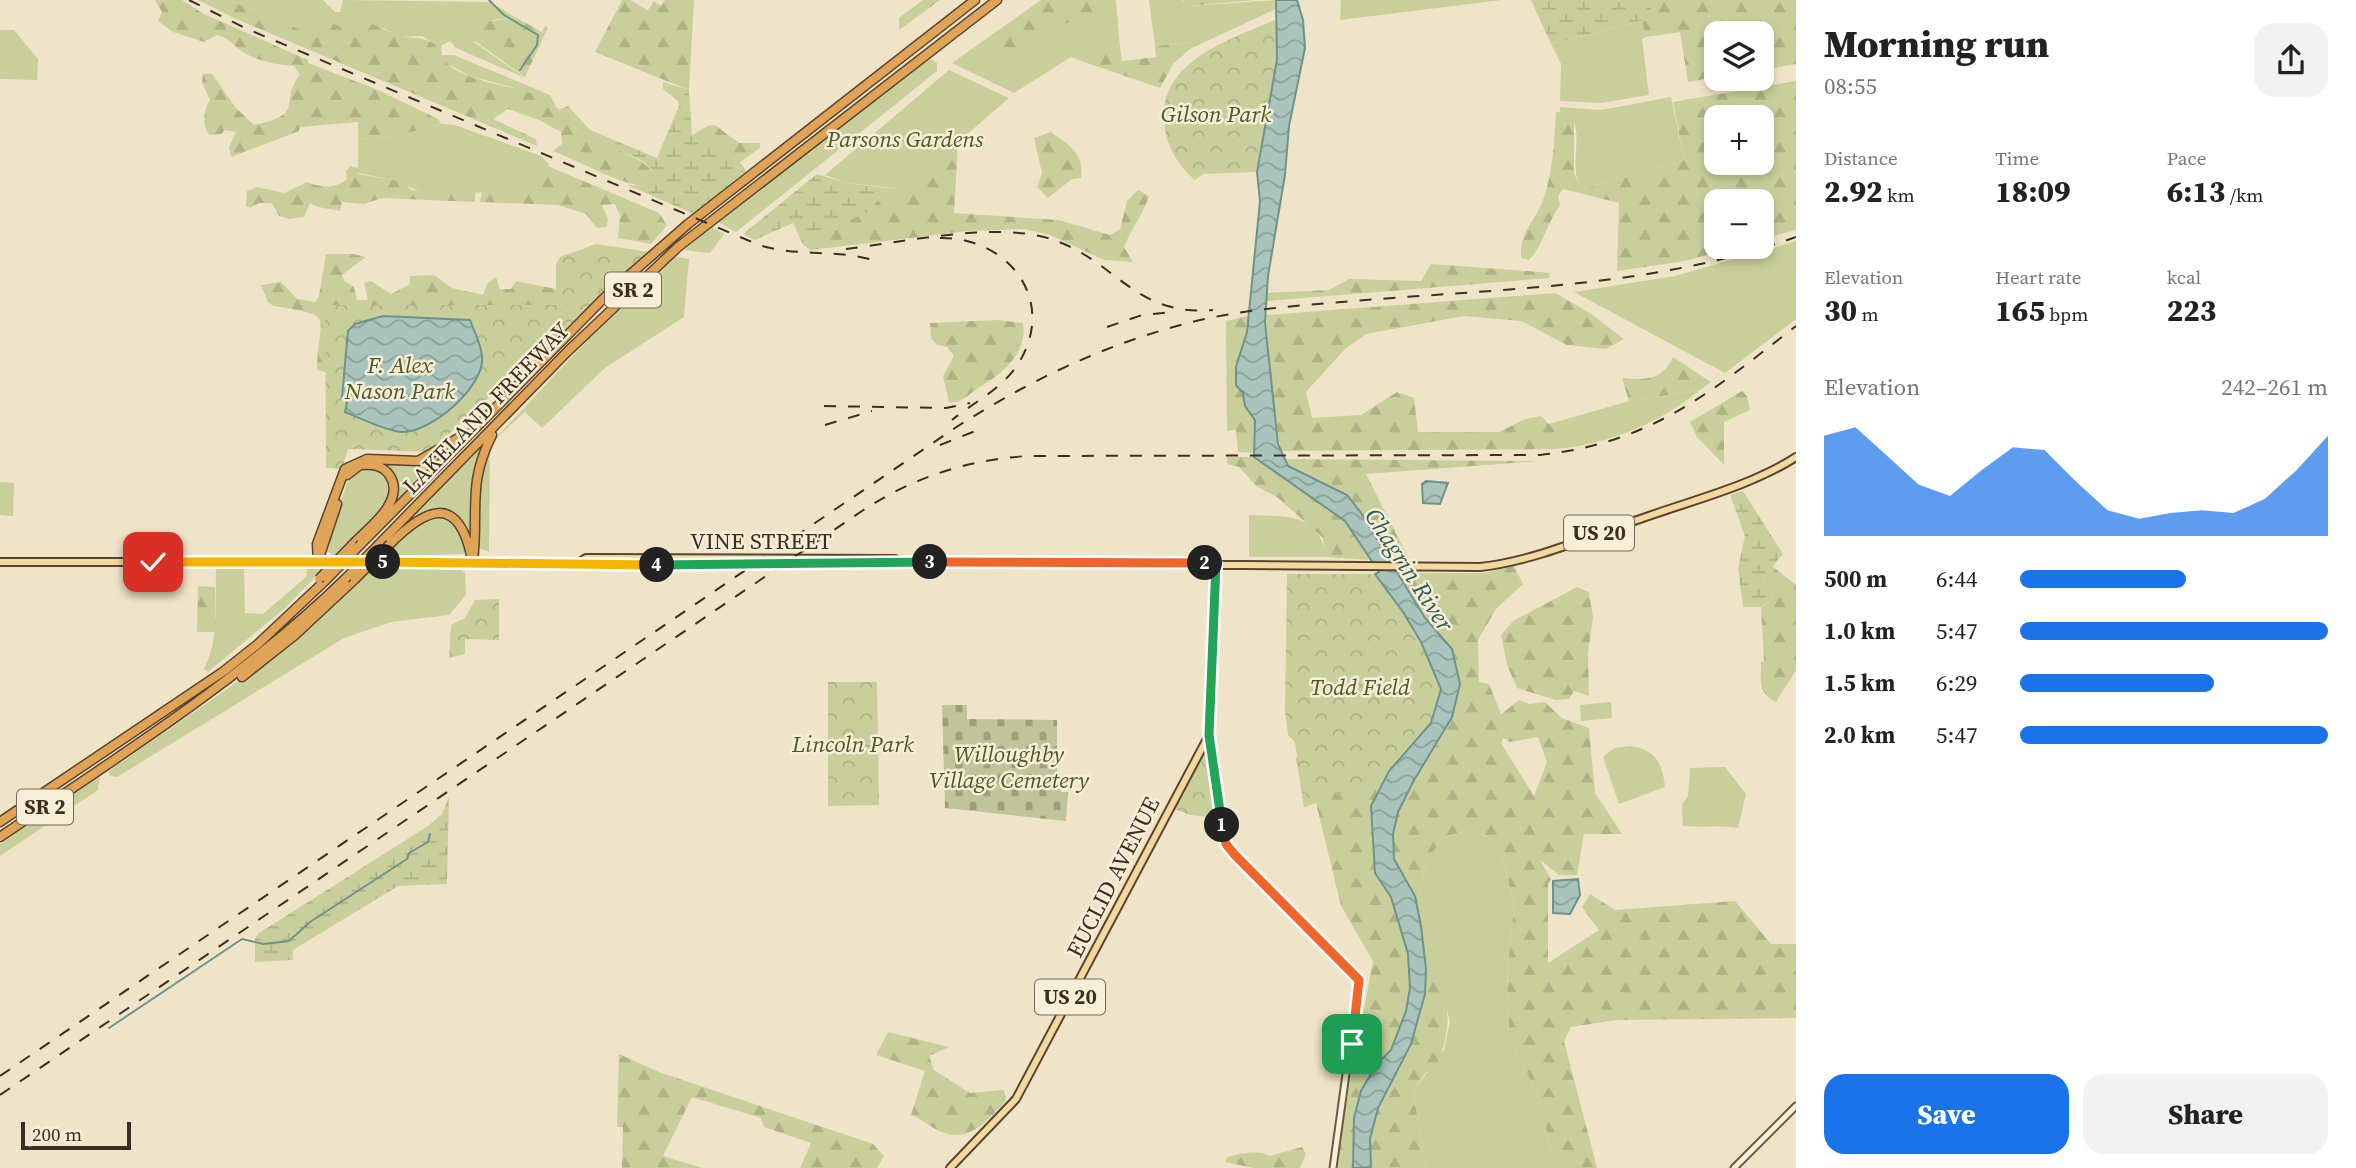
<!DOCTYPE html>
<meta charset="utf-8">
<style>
body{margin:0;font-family:"Source Serif 4",serif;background:#f2f2f2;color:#222;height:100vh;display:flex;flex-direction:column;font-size:26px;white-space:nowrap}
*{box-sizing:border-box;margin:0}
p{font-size:23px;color:#767676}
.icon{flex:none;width:38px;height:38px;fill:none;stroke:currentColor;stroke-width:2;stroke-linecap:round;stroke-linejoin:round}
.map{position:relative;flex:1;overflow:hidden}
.panel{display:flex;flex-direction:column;background:#fff;width:560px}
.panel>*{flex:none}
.fabs{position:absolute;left:1704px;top:21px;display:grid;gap:14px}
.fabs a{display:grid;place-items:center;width:70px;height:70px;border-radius:14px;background:#fff;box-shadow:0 4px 10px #0003;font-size:35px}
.scale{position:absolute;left:21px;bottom:18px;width:110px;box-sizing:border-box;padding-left:7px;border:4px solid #3d2e20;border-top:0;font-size:19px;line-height:24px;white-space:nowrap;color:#3d2e20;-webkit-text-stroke:5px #f7eed8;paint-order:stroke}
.pin{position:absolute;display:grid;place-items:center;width:60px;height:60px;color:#fff;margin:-30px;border-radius:14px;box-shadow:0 4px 10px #0006}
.km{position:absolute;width:35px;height:35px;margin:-18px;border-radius:50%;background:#222;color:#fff;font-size:19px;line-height:35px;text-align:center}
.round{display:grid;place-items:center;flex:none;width:74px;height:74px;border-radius:21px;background:#f2f2f2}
.summary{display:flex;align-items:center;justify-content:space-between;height:119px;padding:0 28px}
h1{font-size:38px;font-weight:800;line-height:52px}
.metrics{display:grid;grid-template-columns:repeat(3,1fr);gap:10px;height:119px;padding:7px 28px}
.metrics div{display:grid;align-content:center}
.metrics b{font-size:30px;font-weight:800}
.metrics small{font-size:19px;font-weight:400}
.metrics p{font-size:19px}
.chart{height:196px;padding:14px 28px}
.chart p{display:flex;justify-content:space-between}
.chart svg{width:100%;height:126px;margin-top:7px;fill:#1a73e8;opacity:.7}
.primary-button{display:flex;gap:14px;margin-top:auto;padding:14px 28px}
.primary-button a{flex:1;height:80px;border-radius:21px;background:#1a73e8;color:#fff;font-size:28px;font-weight:800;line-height:80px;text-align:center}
.primary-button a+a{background:#f2f2f2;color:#222}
ul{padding:0 28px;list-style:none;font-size:23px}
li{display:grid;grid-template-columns:112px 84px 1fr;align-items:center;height:52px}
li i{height:18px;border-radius:9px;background:#1a73e8}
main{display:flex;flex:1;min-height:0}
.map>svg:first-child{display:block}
</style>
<main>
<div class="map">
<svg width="1796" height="1168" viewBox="0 0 1796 1168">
<defs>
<pattern id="forest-firs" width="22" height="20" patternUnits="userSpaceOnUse" patternTransform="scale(1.75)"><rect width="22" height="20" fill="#c9cf9b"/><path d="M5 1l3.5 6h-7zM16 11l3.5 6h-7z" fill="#aeb285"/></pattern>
<pattern id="wetland-marsh" width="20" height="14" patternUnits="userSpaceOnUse" patternTransform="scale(1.75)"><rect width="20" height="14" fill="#c9cf9b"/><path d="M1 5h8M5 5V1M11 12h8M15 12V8" fill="none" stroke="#aeb285"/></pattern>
<pattern id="cemetery-stones" width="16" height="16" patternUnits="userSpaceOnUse" patternTransform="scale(1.75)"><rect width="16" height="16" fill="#bfc49a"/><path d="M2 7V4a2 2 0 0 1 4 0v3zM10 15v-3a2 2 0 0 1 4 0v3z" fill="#9ca07d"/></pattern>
<pattern id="park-crowns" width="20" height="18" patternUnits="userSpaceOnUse" patternTransform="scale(1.75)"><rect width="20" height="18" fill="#c9cf9b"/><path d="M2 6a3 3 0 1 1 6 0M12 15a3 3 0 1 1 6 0" fill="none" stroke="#aeb285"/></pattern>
<pattern id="water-waves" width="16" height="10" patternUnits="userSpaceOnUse" patternTransform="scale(1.75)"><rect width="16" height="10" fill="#a9c4bc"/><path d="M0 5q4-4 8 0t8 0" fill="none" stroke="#8ba098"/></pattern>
</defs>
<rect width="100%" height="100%" fill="#f0e4c8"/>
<path fill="#c9cf9b" d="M229,0h94l12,12h5l3,-12 147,2 25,15 -22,3 -19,22 51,36 -69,-30 -6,-7 -9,5 1,9h12l96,40 6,11 -44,-19 -43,-11 -29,-17 -5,-15 -13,-8 -22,1 -17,-9 -40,-7 13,6 -6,5 -18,-8 -31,6z
M1041,0h75l4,47 -32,6 -7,8 -10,-4 -57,36 -62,-30z
M1149,0h33l7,6 87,-6v9l-86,40v-7l-35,4z
M1341,0h161l-162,20z
M1642,21l4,16 -4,2 7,56 -48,8 -41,-2 1,-37 -10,-20z
M0,30h14l24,29 -1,21 -37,-1z
M929,58l8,5v8l-201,161 -18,-10z
M949,70l60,28 -51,44 -45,48 -67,-7 -21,-8z
M1671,97l13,63 -102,29c-16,-22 5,-59 -14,-76h-8v-6l41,3z
M441,124l14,1 86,31 8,8 -7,23c-28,2 -123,16 -139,-5l-45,-9v-34l34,-2z
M712,227l12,7 -14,19 -26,-3z
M1796,241v78l-71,54 -151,-81 101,-16z
M676,257l13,2 -5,58 -79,51 -63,60 -17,-16 -35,32 -1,108 -11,-4v-73l12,-31 95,-101z
M1700,390c-39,33 -94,55 -145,59l4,-5 -3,-13 -7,-7 80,-23z
M483,443l-10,37v61c-11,-30 -35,-40 -63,-23z
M452,444l2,1 -64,66 6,-18 -19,-33 28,4z
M371,467c48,25 -12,67 -35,90l-11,-7 24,-73 9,-8z
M0,482l14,1 -1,33 -13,-1z
M433,515c22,5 28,14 33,35l-3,4 -82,3 17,-18z
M1249,515c39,2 68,-4 78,42h-78z
M371,566l90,4 4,3 1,22 -17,20 -58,7 -47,16 -227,139 -7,-1 -2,-3 4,-4c90,-64 184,-120 259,-203z
M216,568h28l1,45 18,1 43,-37 1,-9 16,1 -38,39 -77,64 -4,-3c16,-32 11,-66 12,-101z
M1611,702l1,16 -31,3 -1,-16z
M1630,746c25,3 33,17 35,41l-46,17 -16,-47 11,-9z
M1725,767l21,27 -8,34c-19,-3 -36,0 -55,-2l-1,-22 6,-7 2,-29z
M100,776l-2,14 -98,66v-12z
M1461,832h15l16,8 9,9 13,57 -7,67 2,64 31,63 15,68h-129l-13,-77 31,-41 6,-28 -7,-29 -17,-24 -9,-64 10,-45 6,-13 10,-9z"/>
<path fill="url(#forest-firs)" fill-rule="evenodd" d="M155,0h27l22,14 104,46v3l70,27 60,29 3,5 -49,13 -34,2v-17l-58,5 -1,4 -68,26 -2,-10 7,-15 -11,-2 -4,4 -12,1c-7,-11 -6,-24 1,-35l-8,-17 1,-9h9l24,34 18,17c53,-11 24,-21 46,-51l-6,-8c-18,-1 -38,-5 -54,-16 -9,-7 -11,-12 -23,-15l-13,7 -31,-10 -15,-11 4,-9z
M198,0h31l72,30 31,-7 18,8 6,-4 -14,-6 1,-4c20,0 36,11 54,18 14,5 23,0 38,9 16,47 86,34 120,62 9,7 14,17 23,24 17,13 72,28 77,46l-11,10c-25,-2 -65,-25 -91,-35l9,-7 -1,-12 -22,-12 -31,-11 -15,10 43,20 1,7 -301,-127z
M622,0h8l18,10 6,-9 7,5 4,-6h29l-5,90 -94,-38z
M923,0h17l-41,30v-12z
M1050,0h61l-1,17c-19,2 -44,1 -59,16 -10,10 -17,18 -28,26l-34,-7 -3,-5z
M1183,0h73l-68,6z
M1649,0h147v64l-34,6v-37h-45v44l-29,5 -8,-50 -34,5 -4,-16 11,-3z
M515,17l27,15 3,-6 3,2 -23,49 -53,-38 15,-17z
M1191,42l-1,7 -17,15 -13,24 -79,-27 7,-8 32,-6 2,14 34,-4 -1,-11z
M1796,81v149l-34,9v-38h-45v46h19l-51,14 -68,10 2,-68 -56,-14 -5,7 2,9c-13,18 -17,41 -31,55l-7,-2c-6,-19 13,-38 20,-55 11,-28 12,-60 14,-91l12,1 6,5v56l8,15 102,-29 -11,-58zM1762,117v46h-45v-46z
M715,125l24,18h21v5l-20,14 -49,-26 16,-10z
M1051,132c19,14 33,20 30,46l-9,1 -24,19 -11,-11 5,-14 -8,-35z
M958,142l-4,71 105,7 51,15 10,-6 7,-28 11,-11 11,6c-6,19 -18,33 -25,51l9,15 -29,-2 -54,-25 -26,-6 -56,2 -157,19 -8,-5 15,-13 51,-20 17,-24 27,1z
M351,166l7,2v6l46,8 7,8 64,3v9l-93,-4 -18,6 -22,-2 -2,9 -22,-4 -8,-4 -6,14 -15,2 -10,-3 -7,-13h-13l-9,5 -4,-2 1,-15 10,-4 27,6 23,-11c14,6 28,7 40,-3l-1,-8z
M548,166l111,47 8,12 -16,19 -33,-6 2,-23 -5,-11 -13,1 6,14 -1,8 -10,1 -11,-14 -28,-9 -78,-3 2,-10 60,-5z
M326,254h27l13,3 -24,18 2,6 10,6 3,13h11l-4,-17 7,-2 20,13 19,-10v-8l24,-1 18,13 31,7 4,-11 9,-7 4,12h11l5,-8 40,8v-25l4,-7 12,-3 -3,43 -18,17 -223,59 -11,-3c0,-55 23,-54 -44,-64l-5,-4 -7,-17 20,-3 16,17 18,3 4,-6z
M1431,264l110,8 8,1 1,5 -284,23 1,-8 62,-3 20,-11 72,2z
M1555,293l35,20 34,26 -18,10 -39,-4 -46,-24 -57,-5 -98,18 -21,15 -39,43 6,26 49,-3 36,-23 17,6 4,34h81l26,-13 16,-3 15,15 4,14 -5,4 -274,2 -7,-39 -8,-97z
M1248,316c-1,25 -13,45 -12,69l7,7 2,14 10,14 -1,33 -16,-1 -2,-22 -9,1 -1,-110z
M997,320l26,3c5,31 -22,52 -45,65 -9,6 -18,17 -29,14l-6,-26 11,-20 -7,-9 -10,-2 -6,-7 -1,-15z
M1673,357l38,25 -11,8 -71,11 -7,-23c24,2 40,3 51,-21z
M1742,391l5,5 3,14 -26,12v43l-27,-28 -7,-15z
M1227,457h27l33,22 58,42 25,39 -43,-3 -5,-20 -45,-40 -21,-11 -17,-19 -12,-3z
M1285,459l255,2 -174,13 44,87 -19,-1 -44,-65 -59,-29z
M1514,566l9,18 -27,25 -18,31 1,42 10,2 12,30 18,-14 10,4 16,-2 17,16 27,10 6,65 27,41h-38l-7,41h-18l-19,-15 11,19 -3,5v79l51,-33 -17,-23 8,-13 25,16 120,-9 36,43h25v74l-180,2 -45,7 -7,14 33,127h-42l-15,-68 -31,-63 -2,-64 7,-67 -13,-57 -9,-9 -16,-8h-15l-18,6 -16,22 -10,45c-4,-18 -21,-30 -23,-48 -13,-79 89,-123 59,-204 -5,-13 -19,-22 -27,-33 -11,-14 -18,-32 -27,-47h85zM1538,737l9,25 -13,34 -33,-53 2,-5 7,4z
M1772,566l24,19v85l-20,32c-19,-9 -15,-22 -15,-40l3,-1 -3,-54 12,-8 -10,-21z
M198,586l17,1 1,45h-19z
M1577,587l12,5 4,25 -5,36 1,43 -15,-5 -5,8 -13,1 -39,-12 -10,-23 -6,-30 12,-14z
M1296,757l54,33 35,-13 -14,29 4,67 16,24 17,57 2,34 -4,23 -15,39 -15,15 -15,26 -7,27 -1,50h-16l1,-21 35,-186 -32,-55 -25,-103 -12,4z
M1426,969c30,26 24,67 10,98l-10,5 -13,19 13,77h-55c-10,-48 23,-84 40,-125 10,-24 14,-48 15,-74z
M888,1032l61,15 -20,9 5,14 36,23 34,-3 2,11c-16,16 -34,41 -61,32 -12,-3 -22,-14 -34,-18l14,-44 -49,-16z
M619,1054l40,18 214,72 11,12 -7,12h-77l11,-25 -47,-16 -3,-9 -69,-21 -29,59 39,12h-80l1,-41h-6z
M1302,1147l4,7 -6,14h-46l-29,-6 3,-5c14,-4 29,-8 42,-1z"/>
<path fill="url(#wetland-marsh)" d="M1531,0h118l4,18 -102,26z
M663,82l26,8 3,46 48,26 6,9 -52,43 -67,-29 17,1 11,-10c-6,-20 -45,-27 -62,-36 -13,-8 -26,-18 -35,-30l10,-4 22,24 67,28 22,-52 -1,-5 -15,-12z
M817,174l29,9 40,5 -17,24 -51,20 -15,13 -10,-22 -38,17 -12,-6z
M1743,491l40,63 -20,24 10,21 -12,8h-18l-5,-39 7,-32 -15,-41z
M449,797l-2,87 -49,2 -105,64v10l-38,2v-24l4,-5 169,-107 14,-12z"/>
<path fill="url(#cemetery-stones)" d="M942,705h25v14l90,1v62l3,1 1,9h7l-2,29 -121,-13z"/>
<path fill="url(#park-crowns)" d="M1277,19v41l-20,112 -54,2 -8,6c-16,-13 -26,-30 -30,-50 -12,-68 64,-90 112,-111z
M596,244l54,8 -221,200 -81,-3 -6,20 -16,-1 -1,-163h237l-2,-48z
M1287,574h88l28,38 27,47 11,31 -3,17 -7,16 -31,33 -15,21 -81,30 -9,-65 -7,-7 -3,-25z
M499,599v41l-34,-1v15l-16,4 2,-33 14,-7 10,-18z
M828,682h49l2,123 -51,1z
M1205,752l3,1 9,65 -27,-3 -16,-6z"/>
<path fill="url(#water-waves)" stroke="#6f938a" stroke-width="2" d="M1276,0h21l6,20 2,28 -16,78 -4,49 -17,101 -3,46 13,122 10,22 59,29 14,18 64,105 27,31 8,35 -8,33 -39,65 -15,30 -5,22 1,25 21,37 6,30 5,43 -1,25 -14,50 -33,64 -8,31 1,29h-18l1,-50 7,-27 15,-26 15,-15 15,-39 4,-23 -2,-34 -17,-57 -16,-24 -4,-67 18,-35 42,-48 10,-34 -20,-47 -18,-30 -28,-38 4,-2 -34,-51 -91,-64 1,-37 -10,-14 -2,-13 -7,-8v-18l11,-35 13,-131 -3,-29 20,-112z
M383,316l87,4c4,11 11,24 12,36 4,30 -52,78 -81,76 -14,-1 -42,-14 -56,-20l3,-14 -6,-1 6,-66 7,-7z
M1426,481l22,2 -8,21 -17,-1 -1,-19z
M1578,879l2,16 -10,19 -17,-1v-32z"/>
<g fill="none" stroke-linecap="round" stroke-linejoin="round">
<path stroke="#6f938a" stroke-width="2" d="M489,0l15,15 34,20 -1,10 -17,25
M109,1028l133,-89 22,5 25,-3 21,-19 97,-63 2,-6 19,-11 2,-8"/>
<g stroke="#6f573f" stroke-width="9">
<path id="secondary" d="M1209,735l17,109 133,136 -26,188
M1734,1168l62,-62"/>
</g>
<g stroke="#5b4430" stroke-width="10">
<path id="primary" d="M0,562h578l8,3 313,-3
M580,562l6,-4 309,1 8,3 577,5c55,-6 110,-31 163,-49 50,-18 108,-32 153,-61
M950,1168l66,-69 193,-364 7,-171"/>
</g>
<g stroke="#5b4430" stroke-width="11">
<path id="motorway" d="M347,475l13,-10c12,-1 23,0 30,11 16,26 -23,53 -38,69
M361,544l249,-252 78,-68 287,-224
M379,544l189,-193 110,-104 319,-247
M390,544c35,-35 67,-51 81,11
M319,558l18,-54
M318,561l-1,-17 28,-75 22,-10 51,2 42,-24
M473,561c6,-50 -6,-77 19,-126
M242,677l53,-42 60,-56
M0,822l224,-151 34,-27 69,-65
M0,837c119,-81 241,-157 345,-258"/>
</g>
<use href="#secondary" stroke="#faf1dc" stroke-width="5"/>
<use href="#primary" stroke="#f3d9a0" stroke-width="6"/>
<use href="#motorway" stroke="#e0a458" stroke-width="8"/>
<path stroke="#3d2e20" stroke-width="2" stroke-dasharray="12 12" stroke-linecap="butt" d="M189,0l56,28 514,217c38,12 76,4 114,15
M940,238c69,-1 118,63 78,126 -16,25 -44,38 -66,56
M846,249c58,-7 143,-26 198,-12 71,19 87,80 169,73
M1107,327l35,-12 30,-3
M824,406l122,2 24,-5
M825,425l47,-14
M940,445l43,-17
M0,1076l955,-648c76,-49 157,-87 245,-108 59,-13 119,-16 179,-21 140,-11 283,-14 417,-62
M0,1095l862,-584c50,-33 104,-51 165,-55l513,-1c112,-12 171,-63 256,-129"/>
<g stroke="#5b4430" stroke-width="11" stroke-linecap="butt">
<path id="motorway-bridge" d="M319,579l33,-34
M327,579l34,-35
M345,579l34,-35
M355,579l35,-35"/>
</g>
<use href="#motorway-bridge" stroke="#e0a458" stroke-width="8"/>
</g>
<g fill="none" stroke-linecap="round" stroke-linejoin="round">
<g stroke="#fff" stroke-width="14">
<path id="split-1" d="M1222,825l4,19 8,10 125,126 -7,64"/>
</g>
<g stroke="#fff" stroke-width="14">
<path id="split-2" d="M1205,563l11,1 -7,171 13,90"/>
</g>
<g stroke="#fff" stroke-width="14">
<path id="split-3" d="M930,562l275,1"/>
</g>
<g stroke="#fff" stroke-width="14">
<path id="split-4" d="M657,565l273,-3"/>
</g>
<g stroke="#fff" stroke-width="14">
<path id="split-5" d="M383,562l274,3"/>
</g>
<g stroke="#fff" stroke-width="14">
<path id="split-6" d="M153,562h230"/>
</g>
<use href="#split-1" stroke="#f0652b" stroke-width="9"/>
<use href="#split-2" stroke="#22a559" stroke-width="9"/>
<use href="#split-3" stroke="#f0652b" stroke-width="9"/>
<use href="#split-4" stroke="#22a559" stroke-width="9"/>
<use href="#split-5" stroke="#f5b400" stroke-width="9"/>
<use href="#split-6" stroke="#f5b400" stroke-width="9"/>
</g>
<g text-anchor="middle" stroke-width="5" stroke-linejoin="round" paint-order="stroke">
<g fill="#f7eed8" stroke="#756857" stroke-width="2">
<rect x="605" y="272.5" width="56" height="35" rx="5"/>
<rect x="1564" y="515.5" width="70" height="35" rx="5"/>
<rect x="17" y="789.5" width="56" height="35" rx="5"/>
<rect x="1035" y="979.5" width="70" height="35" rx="5"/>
</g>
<g font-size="21" font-weight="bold" fill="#3d2e20">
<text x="633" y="297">SR 2</text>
<text x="1599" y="540">US 20</text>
<text x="45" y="814">SR 2</text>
<text x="1070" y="1004">US 20</text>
</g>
<g font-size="23" font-style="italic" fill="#4d5a26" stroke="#f7eed8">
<text x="1216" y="122">Gilson Park</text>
<text x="905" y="147">Parsons Gardens</text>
<text x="400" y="373">F. Alex<tspan x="400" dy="26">Nason Park</tspan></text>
<text x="1360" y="695">Todd Field</text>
<text x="853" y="752">Lincoln Park</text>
<text x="1009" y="762">Willoughby<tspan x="1009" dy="26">Village Cemetery</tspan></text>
</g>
<g font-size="23" fill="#3d2e20" stroke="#f7eed8">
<text transform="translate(486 408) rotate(-46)" y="8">LAKELAND FREEWAY</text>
<text x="761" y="549">VINE STREET</text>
<text transform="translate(1113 877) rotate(-63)" y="8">EUCLID AVENUE</text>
</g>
<g font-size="24" font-style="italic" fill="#2f5d5a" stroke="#f7eed8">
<text transform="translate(1409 570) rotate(57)" y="8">Chagrin River</text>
</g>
</g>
</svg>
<div class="fabs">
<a><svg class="icon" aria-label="layers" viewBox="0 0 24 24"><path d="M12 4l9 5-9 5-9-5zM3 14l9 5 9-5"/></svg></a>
<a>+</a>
<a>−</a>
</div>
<div class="scale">200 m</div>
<div class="pin" style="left:1352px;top:1044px;background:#1e9e55"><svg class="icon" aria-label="arrive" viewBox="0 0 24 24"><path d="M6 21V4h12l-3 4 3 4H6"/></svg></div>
<div class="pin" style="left:153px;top:562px;background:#d93025"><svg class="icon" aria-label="check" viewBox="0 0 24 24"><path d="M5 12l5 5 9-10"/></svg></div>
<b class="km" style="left:1222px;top:825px">1</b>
<b class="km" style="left:1205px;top:563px">2</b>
<b class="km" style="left:930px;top:562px">3</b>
<b class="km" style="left:657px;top:565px">4</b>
<b class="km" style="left:383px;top:562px">5</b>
</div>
<section class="panel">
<div class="summary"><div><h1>Morning run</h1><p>08:55</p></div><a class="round"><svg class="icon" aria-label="share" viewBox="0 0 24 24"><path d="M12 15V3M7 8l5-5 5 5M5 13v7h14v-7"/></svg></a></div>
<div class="metrics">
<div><p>Distance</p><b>2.92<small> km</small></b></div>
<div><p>Time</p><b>18:09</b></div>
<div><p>Pace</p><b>6:13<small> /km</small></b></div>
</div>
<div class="metrics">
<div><p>Elevation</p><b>30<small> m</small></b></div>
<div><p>Heart rate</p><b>165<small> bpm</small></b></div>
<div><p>kcal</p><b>223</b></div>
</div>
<div class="chart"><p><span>Elevation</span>242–261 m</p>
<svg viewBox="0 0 160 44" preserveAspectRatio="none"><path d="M0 44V9L10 6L20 16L30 26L40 30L50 21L60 13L70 14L80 25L90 35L100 38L110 36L120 35L130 36L140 31L150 21L160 9V44z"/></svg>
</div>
<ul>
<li><b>500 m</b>6:44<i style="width:54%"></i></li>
<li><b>1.0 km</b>5:47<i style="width:100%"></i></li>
<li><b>1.5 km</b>6:29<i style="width:63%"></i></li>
<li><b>2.0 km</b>5:47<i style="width:100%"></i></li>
</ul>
<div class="primary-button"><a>Save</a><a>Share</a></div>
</section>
</main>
